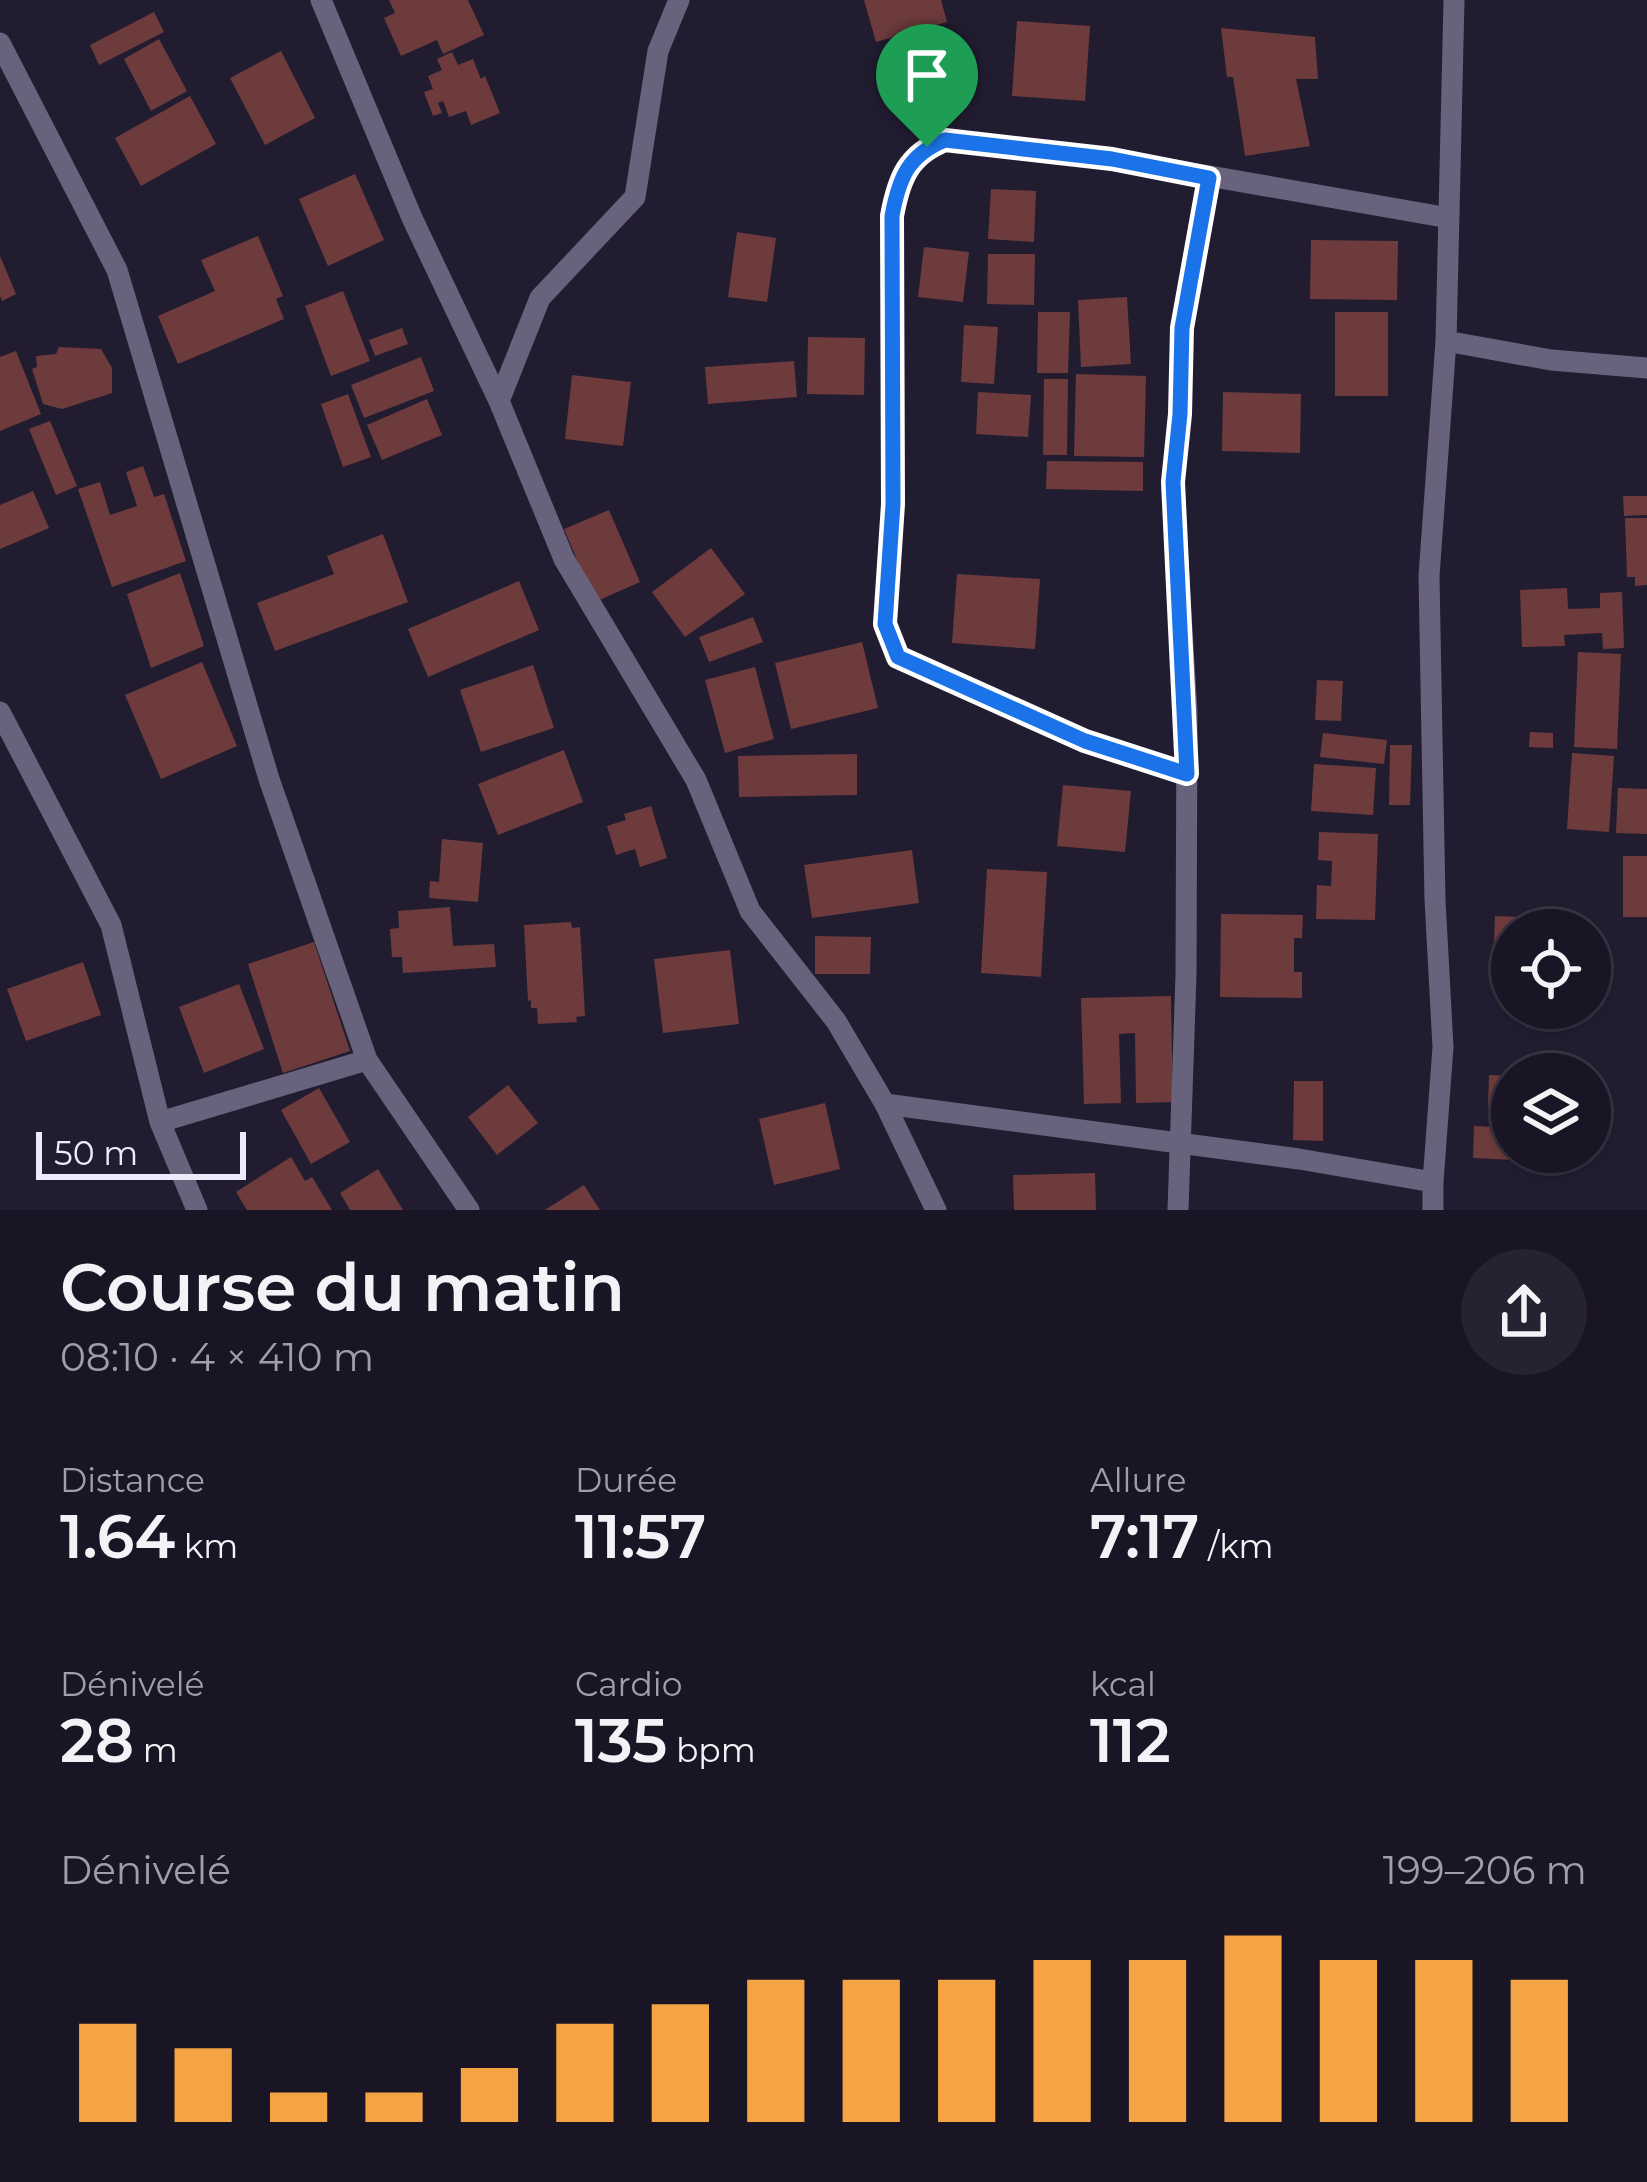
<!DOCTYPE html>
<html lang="fr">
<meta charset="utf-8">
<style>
body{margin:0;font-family:Montserrat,sans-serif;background:#272232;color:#f1f3f6;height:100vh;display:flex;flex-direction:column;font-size:45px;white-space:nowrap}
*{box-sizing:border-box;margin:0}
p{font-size:39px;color:#9f9fa7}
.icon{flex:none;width:66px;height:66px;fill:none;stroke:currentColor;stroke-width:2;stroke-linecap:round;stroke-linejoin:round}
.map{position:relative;height:1210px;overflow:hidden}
.side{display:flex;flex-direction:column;background:#1a1525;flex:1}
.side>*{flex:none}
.controls{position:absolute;left:1491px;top:909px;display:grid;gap:24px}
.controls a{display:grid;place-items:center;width:120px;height:120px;border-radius:50%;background:#1a1525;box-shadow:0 3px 9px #0004,0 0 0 3px #383442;font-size:60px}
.scale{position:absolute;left:36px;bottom:30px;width:210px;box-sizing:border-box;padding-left:12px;border:6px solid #edeaf9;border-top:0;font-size:33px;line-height:42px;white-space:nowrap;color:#edeaf9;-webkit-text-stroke:9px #221c31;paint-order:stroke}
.pin{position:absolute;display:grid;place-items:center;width:102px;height:102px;color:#fff;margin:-123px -51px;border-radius:50% 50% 50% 0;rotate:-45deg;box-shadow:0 0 12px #0007}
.pin .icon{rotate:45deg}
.round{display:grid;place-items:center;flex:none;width:126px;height:126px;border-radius:63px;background:#272232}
.head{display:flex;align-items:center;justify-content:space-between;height:204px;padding:0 60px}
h1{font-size:66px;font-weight:600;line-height:90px}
.figures{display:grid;grid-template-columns:repeat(3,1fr);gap:18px;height:204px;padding:12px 60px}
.figures div{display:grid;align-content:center}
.figures b{font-size:60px;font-weight:600}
.figures small{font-size:33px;font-weight:400}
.figures p{font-size:33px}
.chart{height:336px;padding:24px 60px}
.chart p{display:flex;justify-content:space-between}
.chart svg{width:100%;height:216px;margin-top:12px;stroke:#f4a444;stroke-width:6}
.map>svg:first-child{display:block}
</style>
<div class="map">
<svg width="1647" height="1210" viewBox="0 0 1647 1210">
<rect width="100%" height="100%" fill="#221c31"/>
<path fill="#6d3b3b" d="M389,0h79l16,35 -41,19 -6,-14 -36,16 -17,-38 11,-5z
M864,0h77l6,22 -71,20z
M154,12l10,20 -65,33 -9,-20z
M1017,21l73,5 -5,75 -73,-5z
M1221,28l94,9 3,42h-22l14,67 -65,10 -12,-79h-6z
M159,39l28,52 -36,20 -27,-52z
M281,51l34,67 -50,27 -35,-67z
M452,52l6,13 15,-6 8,20 4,-3 15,37 -29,12 -5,-14 -17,6 -6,-16 -5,2 4,10 -9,3 -9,-24 9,-3 -5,-13 14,-6 -5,-11z
M190,96l26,48 -75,42 -26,-48z
M355,174l29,66 -56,26 -29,-67z
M991,189l45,2 -2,51 -46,-3z
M737,232l39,6 -9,64 -39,-5z
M258,236l25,60 -7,3 8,20 -106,45 -20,-48 57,-25 -14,-31z
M1311,240l87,1 -1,59 -87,-1z
M924,247l45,5 -6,50 -45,-5z
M988,254h47l-1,51 -47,-1z
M0,256l16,38 -14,7 -2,-5z
M343,291l27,70 -39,15 -26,-70z
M1127,297l4,67 -50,3 -3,-67z
M1038,312h32l-2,61h-31z
M1335,312h53v84h-53z
M964,325l34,2 -4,57 -33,-2z
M402,328l6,16 -33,12 -6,-16z
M808,337l57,1 -1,57 -57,-1z
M59,347l42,2 11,19v25l-50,16 -19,-5 -11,-35 5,-2 -1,-11 20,-2z
M16,351l25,63 -41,17v-74z
M421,357l13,34 -70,27 -13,-33z
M794,361l3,36 -89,7 -3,-37z
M1076,374l70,2 -2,81 -70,-1z
M572,375l59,7 -8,64 -58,-7z
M1044,379h24l-1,76h-24z
M978,392l53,3 -3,42 -52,-3z
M1223,392l78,2 -1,59 -78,-2z
M348,394l23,63 -28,10 -22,-63z
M427,399l15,36 -60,25 -15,-35z
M50,421l27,65 -21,9 -27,-66z
M1047,461l96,1v29l-97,-2z
M143,466l11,31 10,-3 22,67 -74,26 -34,-98 22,-7 10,33 27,-9 -11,-34z
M33,491l16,37 -49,21v-44z
M1623,496h24v19l-23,1z
M609,510l31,72 -45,20 -31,-73z
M1625,518h22v67l-12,1v-9h-8z
M383,534l25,68 -133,49 -18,-48 77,-29 -7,-18z
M711,548l34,46 -60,43 -33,-45z
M180,573l24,73 -53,22 -24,-74z
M957,574l83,5 -5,70 -83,-6z
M519,581l20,49 -111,47 -20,-48z
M1567,588l1,21 32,-1v-15l22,-1 2,56 -21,1 -1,-16 -38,2 1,11 -43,1 -2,-57z
M753,617l10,25 -54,20 -10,-25z
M862,642l16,66 -87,21 -16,-66z
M1578,652l43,2 -4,95 -43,-2z
M202,662l35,84 -76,33 -36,-84z
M533,665l21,63 -73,24 -21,-62z
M755,667l19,72 -49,14 -20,-73z
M1317,680l26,1 -2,40 -26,-1z
M1530,732l23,1v15l-24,-1z
M1323,733l64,7 -3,24 -64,-7z
M1390,745h22l-2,60h-21z
M564,750l19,52 -85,33 -20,-51z
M1572,753l42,3 -5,76 -42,-3z
M857,754v41l-118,2 -1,-41z
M1314,764l62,4 -3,47 -62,-4z
M1063,785l68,6 -6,61 -68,-6z
M1618,788l29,1v45l-31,-1z
M651,806l16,52 -27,9 -5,-18 -19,6 -9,-29 19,-6 -2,-6z
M1319,832l59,2 -3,86 -59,-1 1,-34 14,1 1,-25 -14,-1z
M442,839l41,4 -5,59 -49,-4 1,-17 9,1z
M912,850l7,53 -107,15 -8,-53z
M1623,856h24v61h-24z
M987,869l60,3 -6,105 -60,-4z
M450,907l3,39 41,-2 2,23 -93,6 -1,-16h-10l-2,-28 9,-1 -1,-17z
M1221,914l82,1 -1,23h-8v34h8v26l-82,-1z
M1495,916l73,3v11h-56v38l-19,-1z
M571,922l1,6 8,-1 5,89 -9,1 1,5 -39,2 -1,-16h-6v-8l-3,1 -4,-76z
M815,936l56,1 -1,37h-55z
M314,942l36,109 -67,22 -35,-109z
M730,950l9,74 -76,9 -9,-74z
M83,962l18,53 -75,26 -19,-52z
M239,984l25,65 -60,24 -25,-66z
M1171,996l2,106 -37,1 -1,-70 -16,1 2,69 -37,1 -3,-106z
M1489,1075l23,1v31l-24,-1z
M1294,1081h29v60l-30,-1z
M508,1085l30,38 -41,32 -29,-38z
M319,1088l31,54 -39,22 -30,-54z
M825,1103l15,66 -66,16 -15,-66z
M1474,1126l38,2v24h43v10l-82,-4z
M291,1157l14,24 7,-4 20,33h-85l-11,-18z
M378,1169l25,41h-53l-10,-17z
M1095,1173l1,37h-82l-1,-35z
M584,1185l16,25h-55z"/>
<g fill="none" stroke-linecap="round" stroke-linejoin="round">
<path stroke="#68627c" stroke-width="21" d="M321,0l91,218 87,183 65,158 132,221 54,131 86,110 49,83 51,106
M0,43l117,227 152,509 98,281 102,150
M1446,341l105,19 96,8
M499,401l41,-103 95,-101 23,-146 21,-51
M0,712l111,213 49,197 37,88
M1187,774l-102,-33 -187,-84 -13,-33 8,-120 -1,-288c7,-38 16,-61 53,-76l167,19 337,59
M885,1104l414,55 134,23v28
M160,1122l207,-62
M1433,1182l10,-135 -8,-147 -6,-324 17,-235 8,-341
M1178,1210l8,-235 1,-263 -14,-230 7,-68 2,-86 27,-150"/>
</g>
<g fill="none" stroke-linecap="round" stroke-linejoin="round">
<g stroke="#fff" stroke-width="24">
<path id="route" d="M945,140l167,19 97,19 -27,150 -2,86 -7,68 14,292 -102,-33 -187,-84 -13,-33 8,-120 -1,-288c7,-38 16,-61 53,-76z"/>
</g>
<use href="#route" stroke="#1a73e8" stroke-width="15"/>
</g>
</svg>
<div class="controls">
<a><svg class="icon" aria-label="locate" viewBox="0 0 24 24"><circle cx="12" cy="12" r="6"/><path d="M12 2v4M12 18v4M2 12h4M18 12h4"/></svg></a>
<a><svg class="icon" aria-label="layers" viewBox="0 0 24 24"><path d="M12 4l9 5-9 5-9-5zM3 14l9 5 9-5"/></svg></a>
</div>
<div class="scale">50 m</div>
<div class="pin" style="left:927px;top:147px;background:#1e9e55"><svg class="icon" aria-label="arrive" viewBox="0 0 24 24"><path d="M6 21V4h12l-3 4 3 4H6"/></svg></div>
</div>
<section class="side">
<div class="head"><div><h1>Course du matin</h1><p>08:10 · 4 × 410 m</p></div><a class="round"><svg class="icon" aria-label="share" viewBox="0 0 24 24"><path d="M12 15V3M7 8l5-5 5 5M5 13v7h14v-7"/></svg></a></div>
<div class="figures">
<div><p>Distance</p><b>1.64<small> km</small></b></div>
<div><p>Durée</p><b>11:57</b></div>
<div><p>Allure</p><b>7:17<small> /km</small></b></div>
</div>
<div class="figures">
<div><p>Dénivelé</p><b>28<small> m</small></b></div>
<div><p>Cardio</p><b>135<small> bpm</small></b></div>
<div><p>kcal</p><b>112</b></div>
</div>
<div class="chart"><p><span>Dénivelé</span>199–206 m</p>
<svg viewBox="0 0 160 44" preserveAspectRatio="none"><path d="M5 44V24M15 44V29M25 44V38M35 44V38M45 44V33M55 44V24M65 44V20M75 44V15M85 44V15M95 44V15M105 44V11M115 44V11M125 44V6M135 44V11M145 44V11M155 44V15"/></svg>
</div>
</section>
